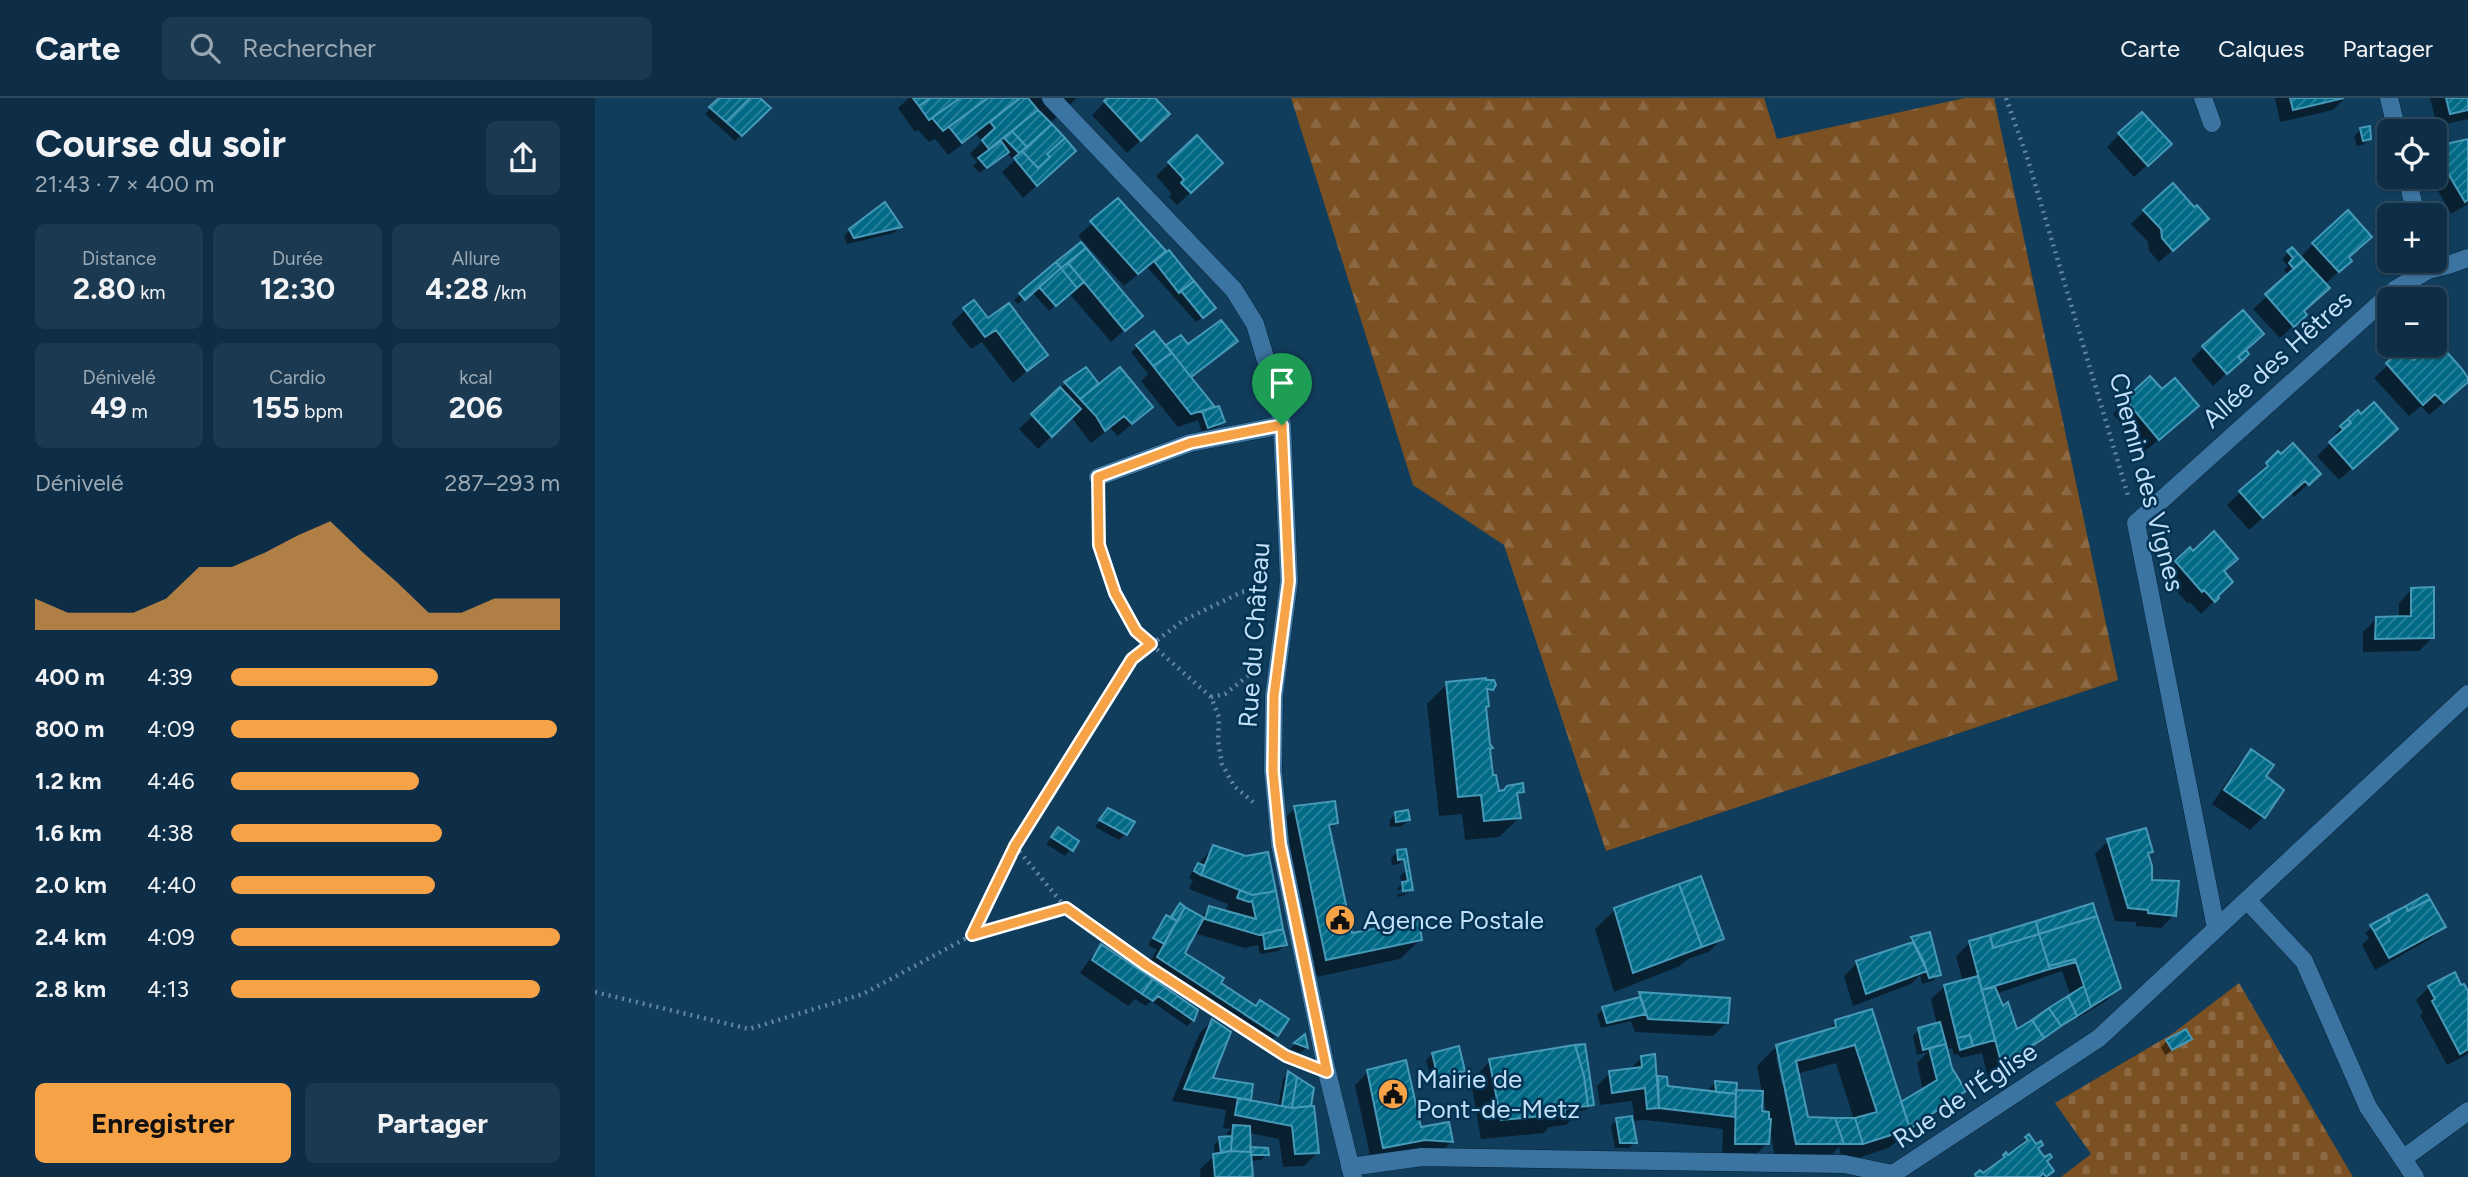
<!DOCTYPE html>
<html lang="fr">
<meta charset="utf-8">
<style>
body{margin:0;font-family:Figtree,sans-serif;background:#1b3a51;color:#f1f3f6;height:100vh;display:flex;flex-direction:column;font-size:26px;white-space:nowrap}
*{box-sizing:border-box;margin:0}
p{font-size:23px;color:#9aa8b3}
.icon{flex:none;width:38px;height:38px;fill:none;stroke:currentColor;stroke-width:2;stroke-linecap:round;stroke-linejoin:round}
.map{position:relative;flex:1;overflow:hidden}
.drawer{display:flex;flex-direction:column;background:#0d2e46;width:595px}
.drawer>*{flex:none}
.controls{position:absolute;left:1782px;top:21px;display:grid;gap:14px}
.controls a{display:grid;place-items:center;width:70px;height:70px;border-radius:10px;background:#0d2e46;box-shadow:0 2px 5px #0004,0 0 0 2px #2d4a5f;font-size:35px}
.pin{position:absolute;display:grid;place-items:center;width:60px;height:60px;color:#fff;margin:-72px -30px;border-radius:50% 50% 50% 0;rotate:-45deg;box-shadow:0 0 7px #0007}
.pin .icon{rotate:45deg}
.round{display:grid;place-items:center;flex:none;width:74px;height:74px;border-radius:10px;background:#1b3a51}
.head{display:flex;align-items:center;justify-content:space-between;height:119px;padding:0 35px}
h1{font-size:38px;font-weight:700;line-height:52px}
.metrics{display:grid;grid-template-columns:repeat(3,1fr);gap:10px;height:119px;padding:7px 35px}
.metrics div{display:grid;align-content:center;border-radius:10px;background:#1b3a51;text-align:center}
.metrics b{font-size:30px;font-weight:700}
.metrics small{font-size:19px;font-weight:400}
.metrics p{font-size:19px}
.chart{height:196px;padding:14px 35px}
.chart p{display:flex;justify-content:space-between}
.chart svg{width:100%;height:126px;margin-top:7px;fill:#f6a247;opacity:.7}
.primary-button{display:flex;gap:14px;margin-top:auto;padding:14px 35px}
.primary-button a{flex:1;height:80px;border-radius:10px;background:#f6a247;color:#111;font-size:28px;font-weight:700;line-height:80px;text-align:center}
.primary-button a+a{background:#1b3a51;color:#f1f3f6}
ul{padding:0 35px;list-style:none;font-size:23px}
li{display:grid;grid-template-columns:112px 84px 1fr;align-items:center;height:52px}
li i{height:18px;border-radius:9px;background:#f6a247}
header{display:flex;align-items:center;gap:42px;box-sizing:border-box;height:98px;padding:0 35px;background:#0d2e46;border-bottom:2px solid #2d4a5f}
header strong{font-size:33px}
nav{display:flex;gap:38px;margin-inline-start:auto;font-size:24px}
.search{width:490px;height:63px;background:#1b3a51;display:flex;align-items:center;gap:18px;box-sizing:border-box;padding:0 24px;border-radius:10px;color:#9aa8b3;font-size:26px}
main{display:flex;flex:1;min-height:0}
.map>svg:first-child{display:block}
</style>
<header>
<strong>Carte</strong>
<div class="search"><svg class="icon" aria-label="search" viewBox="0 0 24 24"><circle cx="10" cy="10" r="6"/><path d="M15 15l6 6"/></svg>Rechercher</div>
<nav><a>Carte</a><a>Calques</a><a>Partager</a></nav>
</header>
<main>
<section class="drawer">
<div class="head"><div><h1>Course du soir</h1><p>21:43 · 7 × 400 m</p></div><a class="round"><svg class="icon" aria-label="share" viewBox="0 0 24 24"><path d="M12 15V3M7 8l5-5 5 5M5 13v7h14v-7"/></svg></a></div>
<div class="metrics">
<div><p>Distance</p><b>2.80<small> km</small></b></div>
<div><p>Durée</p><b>12:30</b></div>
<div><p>Allure</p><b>4:28<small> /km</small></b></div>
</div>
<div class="metrics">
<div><p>Dénivelé</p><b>49<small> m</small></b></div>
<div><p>Cardio</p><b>155<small> bpm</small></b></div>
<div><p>kcal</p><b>206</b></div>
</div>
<div class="chart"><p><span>Dénivelé</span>287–293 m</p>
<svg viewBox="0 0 160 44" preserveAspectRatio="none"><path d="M0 44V33L10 38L20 38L30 38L40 33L50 22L60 22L70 17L80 11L90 6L100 17L110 27L120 38L130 38L140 33L150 33L160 33V44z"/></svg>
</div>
<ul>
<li><b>400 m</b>4:39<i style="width:63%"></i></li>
<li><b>800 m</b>4:09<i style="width:99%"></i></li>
<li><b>1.2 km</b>4:46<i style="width:57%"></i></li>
<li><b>1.6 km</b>4:38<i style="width:64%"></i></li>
<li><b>2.0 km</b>4:40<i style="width:62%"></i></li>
<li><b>2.4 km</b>4:09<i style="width:100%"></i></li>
<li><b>2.8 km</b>4:13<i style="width:94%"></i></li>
</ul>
<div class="primary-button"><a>Enregistrer</a><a>Partager</a></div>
</section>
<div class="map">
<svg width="1873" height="1079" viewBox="0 0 1873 1079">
<defs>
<pattern id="forest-firs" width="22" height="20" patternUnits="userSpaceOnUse" patternTransform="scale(1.75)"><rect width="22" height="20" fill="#7b5022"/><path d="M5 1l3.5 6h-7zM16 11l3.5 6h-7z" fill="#8c6943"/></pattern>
<pattern id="cemetery-stones" width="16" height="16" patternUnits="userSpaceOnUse" patternTransform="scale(1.75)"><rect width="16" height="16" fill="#7b5022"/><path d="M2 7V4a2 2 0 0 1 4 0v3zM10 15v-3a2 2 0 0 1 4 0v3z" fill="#8c6943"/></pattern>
<pattern id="building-hatch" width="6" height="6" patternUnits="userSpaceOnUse" patternTransform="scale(1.75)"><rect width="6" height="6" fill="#006985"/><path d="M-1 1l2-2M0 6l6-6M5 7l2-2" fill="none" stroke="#2f859d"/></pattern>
</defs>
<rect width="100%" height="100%" fill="#113d5d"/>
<path fill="url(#forest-firs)" d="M696,0h473l13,41 188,-41h29l124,582 -512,171 -102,-306 -91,-60z"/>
<path fill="url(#cemetery-stones)" d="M1644,885l114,194h-292l30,-23 -36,-51 117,-69z"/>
<path fill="#0007" fill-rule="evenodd" d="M126,0h37l10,10 -33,33 -30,-27z
M314,0h168l-28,26 12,40 -38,34 -21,-26 12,-11 -8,-9 -26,21 -7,-7 4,-4 -7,-8 12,-13 -6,-7 -28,21 -13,-16 -6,3 -11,-12 -3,2 -17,-24z
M514,0h44l2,29 -28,26 -35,-38z
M1680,0h70l-12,12 -53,12z
M1835,0h38v21l-31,7z
M1766,32l8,8 -6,7 -6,1 -3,-10z
M1525,36l36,23 -22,20 -27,-30z
M602,39l11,39 -31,29 -8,-8 3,-3 -16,-18z
M1873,42v64l-17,10 -14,-25 -4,-12 -4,1v-1h5v-25l4,-5z
M523,102l41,57 49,57 -12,8 -49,-55 -23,19 -46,-50z
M1549,113l50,21 -35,30 -10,-11 -1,-9 -17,-18z
M305,129l-6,6 -47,11 -3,-8 6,-6z
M486,146l59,72 -29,26 -42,-49 -20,18 -17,-19 -14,12 -4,-4z
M1718,146l34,14 3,3 -26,24 -22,27 3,3 -25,23 -27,-29 36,-33 -5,-6 4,-4 -6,-7 10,-10 8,9z
M379,204l14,18 57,35 -32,28 -31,-41 -11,7 -20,-26z
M559,235l12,15 14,-11 8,10 47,-6 -13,13 -32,25 33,42 -6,6 -15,6 -4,-13 -20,7 -37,-46 7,-7 -17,-22z
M1839,247l21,48 -26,22 -8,-9 -12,10 -35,-38 29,-27 11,11z
M1609,249l40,4 3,3 -34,32 -22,-26z
M490,271l12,15 54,23 -33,29 -8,-8 -19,15 -20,-26 -33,32 -19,-20 46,-45z
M1531,302l58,19 -39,32 -32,-37z
M1763,314l24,30 -43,38 -22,-24 21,-20 -3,-3z
M1683,355l41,21 -25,23 -3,-4 -42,37 -22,-25 28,-26 -1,-2z
M1595,452l32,22 -5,26 -16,16 -11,-12 -2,2 -25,-28z
M1817,491l20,49 -13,13 -56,1v-20l13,-13 23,-1v-15z
M852,586l45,4 -7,7 -1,13 8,69 5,15 25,-1 -6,6 3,21 -20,19 -34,3 -3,-26 -23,2 -12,-112z
M1656,654l12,25 19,13 -19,27 -13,13 -38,-26 26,-39z
M700,710l41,15 -8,8 23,104 69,5 -20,19 -93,20 -32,-151z
M513,712l17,24 -6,6 -24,-13z
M801,715l12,7 -6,6 -12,1v-7z
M463,731l19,12 -12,15 -19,-12z
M1513,743l43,10 -4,4 3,26 24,34 -13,13 -25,-2v-4l-21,-1 -20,-67z
M618,749l33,11 20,-4 19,90 -6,7 -19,3 -2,-9 -13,3 -51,-15 -11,21 35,29 37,24 31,13 -40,-7 -3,2 32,21 -11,12 -119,-78 12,-20 -9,-5 12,-22 6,-6 4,2 10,-14 20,13 10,-10 15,4 3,-8 -39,-15 4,-9 -4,-2 3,-6z
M802,754l8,5 -6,7 -7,1 -1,-7z
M812,772l4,19 -6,6 -7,2 -1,-3 10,-1v-4l-11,1 6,-6 -2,-8z
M1497,808l27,82 -13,13 -28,17 -1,-2 -89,62 -6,-25 -22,5 -2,-4 -4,1 -2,-7 -7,2 5,19 14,21 -13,13 -63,45 -45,15 -4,-16 -16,16h-47l-6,-33 -2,13 -14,13h-32l1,-27 -78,-9 -13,1 3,21 -6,6h-14l-4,-22 6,-6 17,-3 -2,-16 -32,4 -3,-19 13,-13 19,-2 13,-14 14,20 10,2 1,8 43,6 -1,-4 6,-6 19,9 28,1 -5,-27 20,-20 48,-14 11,-10 34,-11 30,94 23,-15 -6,-27 11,-11 -11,3 -4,-19 6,-6 18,-5 -6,-26 14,-13 18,-4 -7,-26 14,-13zM1467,873l9,26 -55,35 -20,-38zM1181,959h4l5,27 -3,1zM1241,965l18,57 -48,-1 -9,-45zM1168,996l3,19h-6z
M1020,812l107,28 -13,14 -21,7 -8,7 -66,26 -19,-63z
M1849,828l-14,13 -55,31 -13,-25 7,-7 -4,-5 7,-6z
M1317,840l27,36 -6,7 -11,3 -2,-9 -9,9 -58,22 -9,-30 13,-13 50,-17z
M507,848l91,74 -6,6 -36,-25 -5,5 -11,-7 -7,7 -48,-33 9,-13z
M1834,889h32l7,8v59l-21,11 -27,-50 3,-2 -7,-13z
M1045,896l86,29 -13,13 -78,-4 -4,-11 -30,7 -4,-13 6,-6 30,-8z
M617,923l-2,59 41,6 -2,15 29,6 5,-28 6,-6 20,32 -3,4 11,44 -13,13 -21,1 -4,-28 -30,-6v16l18,5 -6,6 -11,1 1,16h-50l-1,-8 15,-14 -1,-10 6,-6 7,-1v-5l4,-4 -8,-1 3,-18 -54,-9 27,-67z
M709,939l2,11 -6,5 -10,-4z
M1594,941l-24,16 -4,-8 6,-6z
M837,956l31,16 -6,6 -25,7 -6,-23z
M895,963l102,43 -6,6 -6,1 -14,14 -17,2 -5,6 -63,6 -10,-58z
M773,974l51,57 32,13 -13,13 -67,5 -16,-75z
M1431,1040l26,33 -7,6h-70l5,-4 2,2 24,-20 2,2z"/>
<path fill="url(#building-hatch)" stroke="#4699b7" stroke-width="2" d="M124,0h31l-24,24 -17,-15z
M155,0h10l11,10 -29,28 -16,-14z
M318,0h17l-11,8z
M335,0h30l-31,22 -10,-14z
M365,0h28l-45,33 -11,-13z
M393,0h32l-58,45 -13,-16z
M425,0h8l10,12 -49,39 -7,-9 13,-12 -5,-6z
M512,0h48l15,16 -29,27 -37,-40z
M1695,0h54l-51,12z
M1851,0h22v12l-18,4z
M443,12l14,14 -25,23 -15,-16z
M1547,14l30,32 -24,22 -30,-33z
M457,26l13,14 -18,16 3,3 -12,11 -16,-17z
M1775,28l1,13 -8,2 -3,-13z
M417,33l15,16 -8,6 -15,-15z
M602,37l26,28 -32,30 -10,-10 3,-4 -16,-17z
M470,40l11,13 -39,35 -23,-28 8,-7 16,17 12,-11 -3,-3z
M1873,41v61l-3,2 -16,-27 -3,-10 -4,1 -5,-20z
M406,43l8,11 -22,16 -9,-10z
M1578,85l21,24 3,-2 12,14 -36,32 -11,-13 -1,-9 -18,-19z
M523,100l48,53 -28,23 -48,-53z
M290,104l17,25 -48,11 -5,-9z
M1753,112l24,27 -23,20 3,4 -13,11 -27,-29z
M486,144l5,6 -25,20 -5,-6z
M1697,149l12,13 -10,9 -5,-6 4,-5 -6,-7z
M491,150l57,68 -18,15 -57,-68z
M574,152l25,31 -15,12 -25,-32z
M1709,162l26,28 -26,23 3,4 -13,12 -29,-33z
M461,164l5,6 -36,32 -6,-7z
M473,165l16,19 -7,6 -16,-20z
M466,170l16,20 -21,18 -17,-19z
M599,183l22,27 -13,10 -22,-27z
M379,202l14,18 21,-15 39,52 -21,16 -31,-41 -11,7 -22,-29z
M1648,212l21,24 -26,23 4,4 -15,13 -25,-28z
M626,222l17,21 -47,36 -25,-32 15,-10 7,9z
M559,233l18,22 -19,13 -17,-21z
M1841,242l26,29 6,9v4l-24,21 -9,-9 -12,11 -37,-42 17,-15 11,12 17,-15h3z
M1651,252l3,4 -7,7 -4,-4z
M577,255l19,24 24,30 -24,7 -38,-48z
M491,269l13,17 -19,15 -16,-17z
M525,269l33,40 -21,17 -8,-8 -19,15 -9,-15 -16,-17z
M1555,278l12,13 13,-11 24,28 -40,34 -34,-41z
M465,289l21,22 -29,28 -21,-23z
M1779,304l24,27 -45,40 -24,-27 22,-19 -3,-4 10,-9 3,4z
M624,308l6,16 -17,6 -6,-17z
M1753,321l3,4 -8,6 -3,-3z
M1698,345l28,31 -12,11 -4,-4 -42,37 -24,-27 29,-25 -2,-3 12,-12 3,3z
M1619,433l24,28 -14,12 9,11 -15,14 1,2 -4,4 -11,-12 -2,2 -27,-31 15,-14 3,4z
M1839,489v51l-59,1 1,-22 35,-1v-28z
M891,580v2h8l2,5 -3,5 -6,-1 2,17 -3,1 4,37 3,4 -3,1 3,26h3l3,16 5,-1 3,-4 16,-3 1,9 -7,1 4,25 -37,3 -3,-26 -23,2 -12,-115z
M1656,651l23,16 -8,11 18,14 -19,28 -41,-28z
M740,703l3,22 -9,2 23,108 67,-13 3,20 -96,20 -32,-154z
M513,710l27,14 -8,13 -28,-15z
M813,712l2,10 -14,2 -1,-10z
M463,729l21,14 -6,10 -22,-14z
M1551,730l7,24 -5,1 4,13v14l27,1 -3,35 -28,-3v-3l-20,-2 -21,-69z
M618,747l33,11 22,-4 8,39 -24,4 -51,-20z
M811,751l7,41 -10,1 -1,-9 6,-1 -4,-22 -6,1 -1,-10z
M603,765l7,3 -4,9 -7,-4z
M1106,778l23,63 -22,8 -23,-63z
M1084,786l23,63 -69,26 -19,-65z
M645,792l12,5 24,-4 7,38 -24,6 -54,-16 4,-13 47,13 -4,-18 -3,1 -12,-4z
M1832,796l3,5 -22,12 -2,-5z
M1835,801l16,28 -57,31 -15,-27 16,-10 -3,-5 19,-10 2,5z
M585,805l5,4 -8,14 -6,-4z
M1498,805l4,13 -58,18 -3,-13z
M590,809l19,11 -19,35 39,25 -3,5 35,23 4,-6 29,19 -11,17 -121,-79z
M571,817l11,6 -13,23 -11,-6z
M1502,818l24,72 -30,19 -16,-48 -26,7 -10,-32z
M1792,818l3,5 -16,10 -4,-6z
M1441,823l3,13 -46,14 -3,-13z
M688,831l4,16 -22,4 -2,-15z
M1335,834l11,43 -12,3 -5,-16 -13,-25z
M1444,836l11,35 -68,21 -13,-49 21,-6 3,13z
M1318,844l14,29 -61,23 -10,-33z
M506,846l52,35 -11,15 -50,-34z
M1480,861l1,3 -26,7 -1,-3z
M1860,874l6,13 3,-1 4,7v58l-8,5 -28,-53 3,-2 -7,-13z
M1383,878l17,64 -22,6 -3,-11 -13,3 -13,-53z
M558,881l45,31 -4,11 -36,-25 -5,5 -11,-7z
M1489,888l7,21 -14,9 -9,-20z
M1400,889l8,19 5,-4 9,27 15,-9 12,18 -42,28 -20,-76z
M1044,894l91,6 -2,25 -80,-4z
M1473,898l9,20 -16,10 -12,-18z
M1045,899l6,17 -39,9 -5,-16z
M1454,910l12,18 -17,12 -12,-18z
M1277,911l38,120 -47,15 -8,-26 22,-6 -22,-67 -59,16 12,56 27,1 9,26h-48l-20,-99 60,-18 -1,-7z
M617,921l19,13 -18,46 40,6 -2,16 -67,-11z
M1345,924l6,22 -23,6 -5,-22z
M1591,931l6,10 -20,11 -6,-10z
M710,936l3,14 -14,-5z
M1375,937l3,11 -13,4 -3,-12z
M990,946l9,61 -6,1 -4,-30 -9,-31z
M1351,946l6,24 14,23 -56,38 -9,-27 36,-22 -8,-32z
M980,947l9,31 4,30 -23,3v5l-64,6 -12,-61z
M864,948l6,25 -27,7 -6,-25z
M1060,956l4,54 -12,1 -2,-21 -33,5 -3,-22 33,-4 -1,-11z
M811,962l15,67 28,-5 4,20 -28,-2 -42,8 -16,-78z
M693,973l9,6 -5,31 -10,-2z
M1063,978l9,1 1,9 68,8 -1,23 -76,-9z
M702,979l17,11 -3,18 -19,2z
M1120,983l22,2 -1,11 -20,-2z
M1141,992l27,1 -1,20 7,1v7h2l-2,25h-34z
M643,1000l54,10 22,-2 5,47 -24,1 -3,-28 -57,-11z
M1037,1018l5,27h-17l-4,-25z
M1240,1020h20l8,26h-19z
M638,1027l17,1 1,26 -20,-1z
M1434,1036l7,10 5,-3 2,4 -5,3 6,9 6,-3 2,3 -5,4 7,10 -8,6 -3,-4 -3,4h-64l-1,-3 5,-4 3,3 22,-16 -2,-2 3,-3 2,3 20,-15 -3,-3z
M637,1038l-1,15 -10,2 -2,-16z
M655,1049l18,1 1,7h-18z
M634,1053l22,1 2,25h-38l-2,-23z"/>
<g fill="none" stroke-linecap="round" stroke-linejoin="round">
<g stroke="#042339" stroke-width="19">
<path id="minor" d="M456,0l183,192 21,34 23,77 4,24 7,156 -15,115 -1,75 7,73 47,228 26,105
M1608,0l9,25
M1794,0l8,33
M1812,79l9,38
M503,379l92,-34 92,-18
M1652,802l57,61 64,146 47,70
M1621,830l-80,-405 260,-234 32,-19 20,-5 20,-7
M1809,1060l64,-47
M755,1069l72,-10 422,7 49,10 206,-136 369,-344"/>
</g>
<path stroke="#6186a3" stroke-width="4.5" stroke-dasharray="2 5" stroke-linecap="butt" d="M1411,0l21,59 102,342
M503,401l1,46 16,48 21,38 75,66 8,20 -1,24 4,23 12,22 19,16
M616,599l14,-3 29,-23
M420,748l51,62 80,58 141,90 16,6
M377,836l43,-88 117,-187 52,-39 58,-28 22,-5
M0,894l154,37 114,-35 109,-59 94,-27"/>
<use href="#minor" stroke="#3c74a1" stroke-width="18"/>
</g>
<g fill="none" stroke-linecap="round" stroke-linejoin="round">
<g stroke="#fff" stroke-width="14">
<path id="route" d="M687,327l7,156 -15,115 -1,75 7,73 47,228 -41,-16 -140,-91 -80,-57 -94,27 43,-89 117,-187 19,-15 -15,-13 -21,-38 -16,-48 -1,-68 92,-34z"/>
</g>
<use href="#route" stroke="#f6a247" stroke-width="9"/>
</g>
<defs>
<g id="civic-disc" transform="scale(1.575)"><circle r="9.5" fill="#f6a247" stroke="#033252"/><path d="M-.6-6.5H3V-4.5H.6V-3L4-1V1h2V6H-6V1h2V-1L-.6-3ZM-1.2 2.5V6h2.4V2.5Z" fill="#111"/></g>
</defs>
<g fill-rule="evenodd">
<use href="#civic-disc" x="745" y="822"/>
<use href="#civic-disc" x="798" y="996"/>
</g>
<g text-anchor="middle" stroke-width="5" stroke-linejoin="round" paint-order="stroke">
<g font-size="26" fill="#c2dff8" stroke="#033252">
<text transform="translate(1682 261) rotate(-42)" y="9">Allée des Hêtres</text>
<text transform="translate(1552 384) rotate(75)" y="9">Chemin des Vignes</text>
<text transform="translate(659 537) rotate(-86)" y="9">Rue du Château</text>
<text transform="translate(1370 997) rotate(-34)" y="9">Rue de l'Église</text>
</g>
<g font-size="26" fill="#c2dff8" stroke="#033252" text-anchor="start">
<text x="768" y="831">Agence Postale</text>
<text x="821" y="990">Mairie de<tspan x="821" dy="30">Pont-de-Metz</tspan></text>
</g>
</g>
</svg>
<div class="controls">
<a><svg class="icon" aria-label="locate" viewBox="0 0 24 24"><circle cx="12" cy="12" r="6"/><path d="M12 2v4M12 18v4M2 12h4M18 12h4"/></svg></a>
<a>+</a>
<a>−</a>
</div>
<div class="pin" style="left:687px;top:327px;background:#1e9e55"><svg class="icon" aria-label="arrive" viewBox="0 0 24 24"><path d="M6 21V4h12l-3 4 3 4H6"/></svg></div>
</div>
</main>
